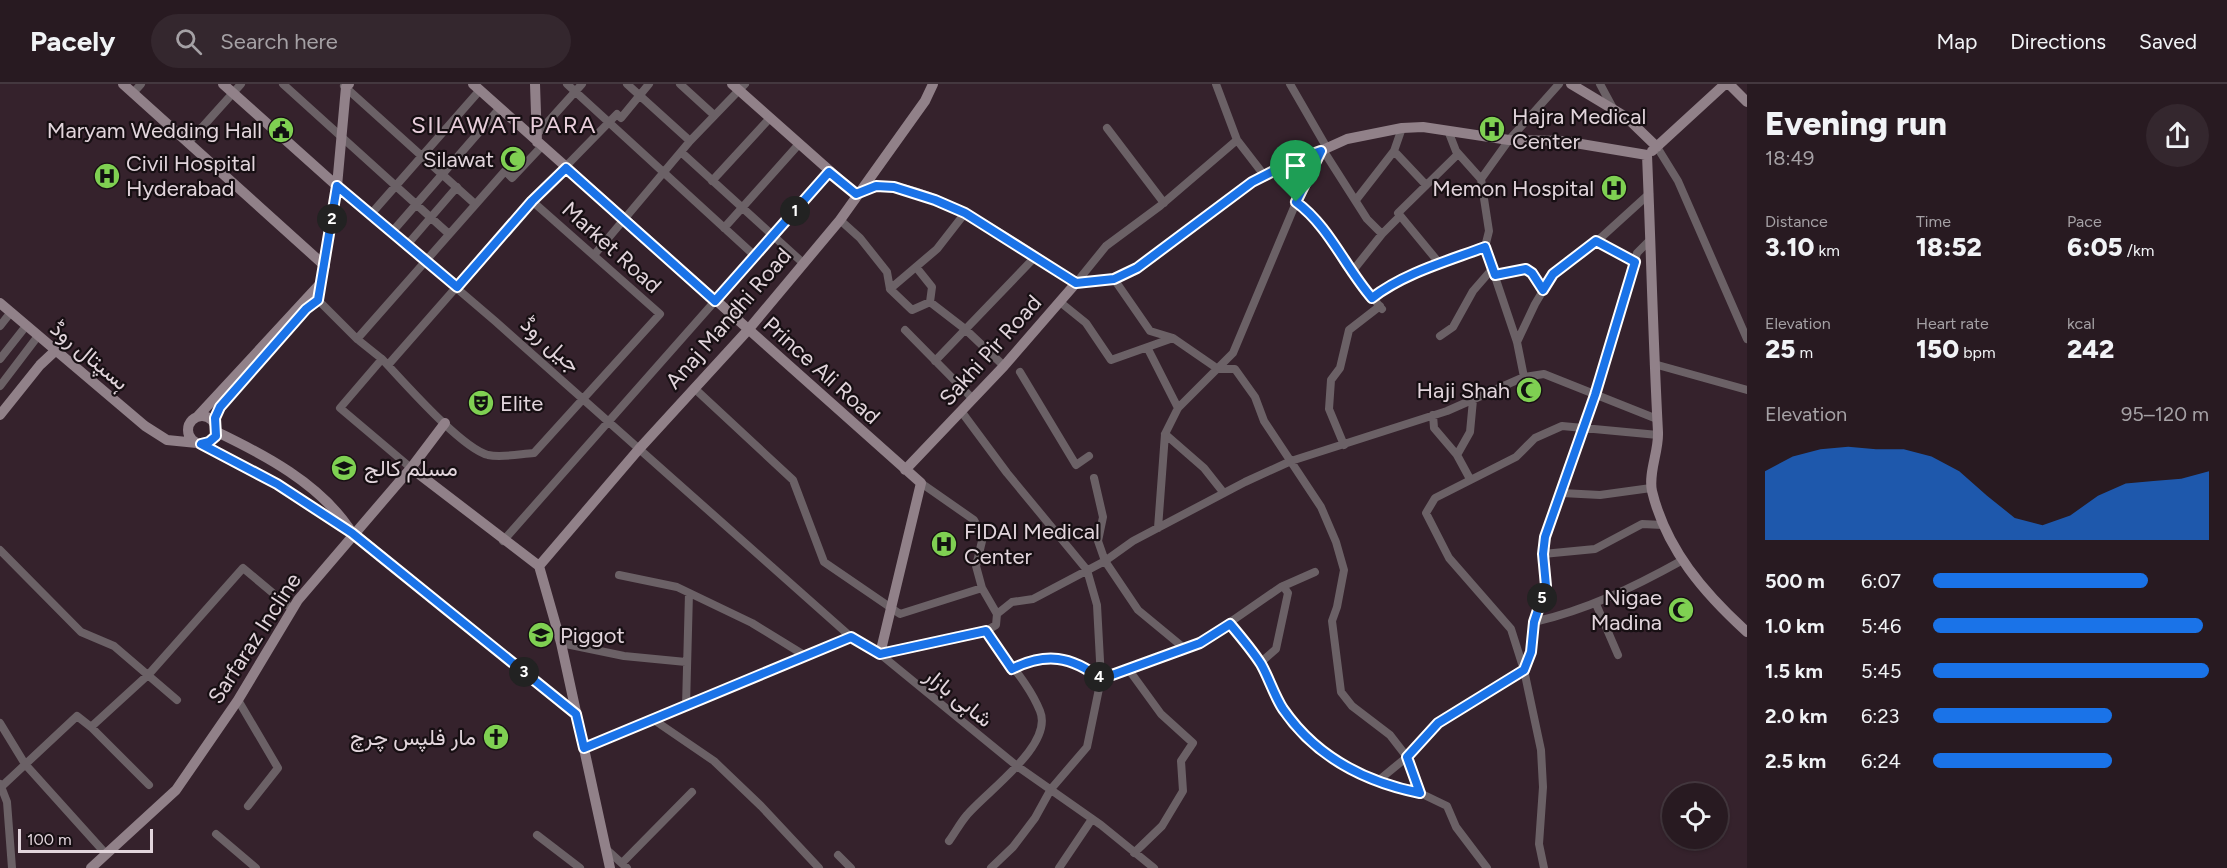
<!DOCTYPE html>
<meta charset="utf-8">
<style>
body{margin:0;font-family:Figtree,Vazirmatn,sans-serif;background:#34272e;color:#f1f3f6;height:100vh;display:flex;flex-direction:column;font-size:22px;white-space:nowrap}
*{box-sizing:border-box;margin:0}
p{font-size:20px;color:#a5a1a5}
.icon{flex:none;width:33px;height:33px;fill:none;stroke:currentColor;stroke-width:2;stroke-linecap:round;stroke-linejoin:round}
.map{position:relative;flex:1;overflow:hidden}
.side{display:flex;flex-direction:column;background:#281a21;width:480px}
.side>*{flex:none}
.fabs{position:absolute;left:1662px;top:699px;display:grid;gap:12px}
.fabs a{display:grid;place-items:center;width:66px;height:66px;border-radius:50%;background:#281a21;box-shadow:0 2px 4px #0004,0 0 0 2px #44383f;font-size:30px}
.scale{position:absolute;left:18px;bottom:15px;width:135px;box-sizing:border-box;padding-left:6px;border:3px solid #e2d5dc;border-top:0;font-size:16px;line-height:21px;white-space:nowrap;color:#e2d5dc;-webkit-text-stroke:4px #170f13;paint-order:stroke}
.pin{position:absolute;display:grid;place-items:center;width:51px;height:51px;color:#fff;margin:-62px -26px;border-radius:50% 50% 50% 0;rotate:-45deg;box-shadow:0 0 6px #0007}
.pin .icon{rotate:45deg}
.km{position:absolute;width:30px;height:30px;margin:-15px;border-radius:50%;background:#222;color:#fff;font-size:16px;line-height:30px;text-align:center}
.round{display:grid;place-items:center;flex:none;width:63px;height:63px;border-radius:32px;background:#34272e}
.head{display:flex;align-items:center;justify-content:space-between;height:102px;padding:0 18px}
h1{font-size:33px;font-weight:800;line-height:45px}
.metrics{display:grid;grid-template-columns:repeat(3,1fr);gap:9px;height:102px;padding:6px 18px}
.metrics div{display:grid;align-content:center}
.metrics b{font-size:26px;font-weight:800}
.metrics small{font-size:16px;font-weight:400}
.metrics p{font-size:16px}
.chart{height:168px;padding:12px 18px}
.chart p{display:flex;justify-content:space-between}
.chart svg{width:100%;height:108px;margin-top:6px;fill:#1a73e8;opacity:.7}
ul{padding:0 18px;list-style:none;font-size:20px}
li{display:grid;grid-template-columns:96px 72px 1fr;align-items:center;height:45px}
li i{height:15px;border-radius:8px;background:#1a73e8}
header{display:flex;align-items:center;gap:36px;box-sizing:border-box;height:84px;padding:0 30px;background:#281a21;border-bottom:2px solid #44383f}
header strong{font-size:28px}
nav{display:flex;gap:33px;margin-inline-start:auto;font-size:21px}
.search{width:420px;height:54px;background:#34272e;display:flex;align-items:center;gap:15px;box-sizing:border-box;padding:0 21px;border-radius:33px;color:#a5a1a5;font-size:22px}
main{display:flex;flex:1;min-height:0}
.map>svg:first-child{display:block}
</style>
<header>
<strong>Pacely</strong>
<div class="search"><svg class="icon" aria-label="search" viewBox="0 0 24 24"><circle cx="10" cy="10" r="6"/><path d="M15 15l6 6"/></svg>Search here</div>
<nav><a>Map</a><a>Directions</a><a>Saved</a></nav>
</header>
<main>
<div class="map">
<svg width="1747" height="784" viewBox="0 0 1747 784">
<rect width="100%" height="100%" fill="#35222c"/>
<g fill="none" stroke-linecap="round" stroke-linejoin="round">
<path stroke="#6b6166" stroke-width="8" d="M283,0l166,150
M567,0l188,172
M627,0l63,57
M680,0l34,31
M1216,0l21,56 27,35
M1290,0l37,64
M1559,0l-50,56 -28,39 8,52 -4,16 32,95 7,35 20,-3 113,45
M1600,0l14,26
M344,2l131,118
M133,9l8,-9
M1107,44l57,75
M1449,49l7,18 25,28
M537,50l45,-50
M188,59l53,-59
M1657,63l21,34 69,158
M1323,66l44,69 15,15
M1394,67l32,34
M681,68l121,110
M712,97l58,-63
M337,102l158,135 356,316
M1356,116l38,-49 8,-23
M1296,118l19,15 31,49 36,43
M371,130l109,-124
M840,136l20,18 27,34 3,17 22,21 18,-8 35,27 39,37
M724,144l75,-84
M392,148l108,-124
M1596,157l39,21
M407,161l50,-58
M594,171l96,-114 55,-57
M1440,180l-42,-51 60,-59
M916,183l16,20 -2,15
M1351,189l31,-39 17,-17
M1495,191l31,-6 17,21
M1114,195l36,52 23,7 45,31h17l20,28 9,24 57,86 15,35 8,28 -7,37 -5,14 9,71 11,14 38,29 17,22 13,36 27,13 9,21 31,41
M1076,199l30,-37 54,-40 77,-66
M320,200l-2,16 39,39 25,20 -42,49 71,60
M890,205l47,-40 28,-36
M1372,214c32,-25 76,-37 113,-51
M1060,218l26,21 25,37 62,-22
M0,242l11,-14
M905,246l68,69
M1440,252l13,-9 20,-36 20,-23
M357,255l148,-168 7,7 30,-32
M1517,258l18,-38 18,-30 31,-21 65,-59
M1148,265l30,59
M0,275l26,-33
M382,275c21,22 79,89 106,96 14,3 32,-1 46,-2l126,-139 -128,-113 85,-87 4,4 28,-34
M935,277l100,-104
M1654,280l93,26
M388,281l144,-164
M1020,288l56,93 13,-9
M0,302l38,-50
M694,304l99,92 31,82 76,52 82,-26 -6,-22 7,-29 -9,-17 -53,-37
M961,327l46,62 80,97 10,35 4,74 -14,68 -36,42 -16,29 -22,29 -22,21
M1433,331l1,13 23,27 13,24
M1165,350l39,34 19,24
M1344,361l-15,-36 2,-29 9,-12 9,-38 31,-24
M1457,371l13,-23 3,-32
M1094,394l9,39 -5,24 7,20 33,49 46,38
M1562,409l38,2 51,-7
M1158,444l7,-94 13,-26 55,-55 62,-148 26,-54
M503,457l326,-369
M0,466l81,82 33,14 63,54
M1543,470l52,-5 47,-25 21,1
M619,491l58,12 75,36 52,32
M982,504l15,26
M1596,520l22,51
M1534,538c53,-12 100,-35 147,-61
M1230,540c11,13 22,26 31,40 8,14 13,31 22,45 33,48 82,73 137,84
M561,559l63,13 62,6
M880,570l106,-23 10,-6 1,-11 15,-12 21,-3 72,-38 28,-20 112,-59 46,-21 156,-50 77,-34
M880,570l137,112 84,59 53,43
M1260,579l16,-14 12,-56 -5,-7
M1012,585c34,-17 59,-13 89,10
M1129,586l32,44 32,29 -12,18 2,30 -21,35 -28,27
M1101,595l99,-36 81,-56 34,-15
M238,616l40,68 -30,38
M686,622l3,-113
M654,636l60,41 47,45 58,62
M0,639l25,41 81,90
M1379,696l28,-23 31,-34 86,-53 7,-17 3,-31 12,-36 -3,-32 2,-17 50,-142 42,-142 13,-13
M0,700l7,18 5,66
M149,701l-58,-58 58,-53 94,-106 49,41
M0,704l77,-72 14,11
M216,750l40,34
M537,751l43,33
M949,757c6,-8 11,-18 18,-26 20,-24 87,-70 73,-104 -12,-30 -37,-54 -54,-80
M606,765l21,19
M838,771l13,13
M622,779l70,-71
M1059,784l33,-49
M1544,784l-5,-24 4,-57 -2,-37 -17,-80 -13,-41 -62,-71 -23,-45 9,-15 81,-41 19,-19 27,-12 96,9"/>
<path stroke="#918189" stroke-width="10" d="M123,0l202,182
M223,0l114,102
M473,0l448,399 -41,171 -29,-17 -267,111
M535,0l2,58
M732,0l124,110c7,-3 15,-7 22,-7 57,-4 150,66 198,96
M1571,0l55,33 31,30
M1729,0l18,18
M1652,67l73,-67
M1647,71c4,93 6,185 11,277 1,19 -10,41 -6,59 14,58 52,102 95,141
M0,219l145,123 22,14 30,3
M0,331l40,-50 15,-14
M188 346a14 14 0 1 1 28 0a14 14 0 1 1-28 0Z
M198,332l123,-133 16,-97 9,-99 3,-3
M214,338l6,-15 86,-98 12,-9
M217,348c48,23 101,51 132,96
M201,360l76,40 76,49 223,181
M411,384l128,98
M905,386l99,-104 72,-83 38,-4 23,-11 115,-86 95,-43 55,-11 21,-1 86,13 54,1 84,14
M539,482l100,-117 109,-119 92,-110 85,-119 8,-17
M539,482l22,77 49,225
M91,784l85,-78 62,-90 60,-100 113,-132 34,-45"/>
</g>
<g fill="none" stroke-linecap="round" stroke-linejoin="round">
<g stroke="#fff" stroke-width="12">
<path id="route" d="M1321,67l-25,51c33,24 49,65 76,96 32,-25 76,-37 113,-51l10,28 31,-6 6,4 11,17 10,-16 43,-33 39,21 -40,133 -50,142 -2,17 3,32 -12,36 -3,30 -7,18 -86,53 -31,34 13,36c-55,-11 -104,-36 -137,-84 -9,-14 -14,-31 -22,-45 -9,-14 -20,-27 -31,-40l-30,19 -99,36c-30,-23 -55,-27 -89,-10l-26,-38 -106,23 -29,-17 -267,111 -8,-34 -224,-181 -75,-49 -76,-40 8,-2 7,-6 -1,-18 5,-11 86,-98 12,-9 19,-114 120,101 75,-86 34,-33 149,133 114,-129 27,22 20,-8 18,1 41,13 30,13 111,70 38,-4 23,-11 115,-86 41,-21z"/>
</g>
<use href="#route" stroke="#1a73e8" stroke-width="8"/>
</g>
<defs>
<g id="hospital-disc" transform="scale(1.35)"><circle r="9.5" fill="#7fd052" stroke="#170f13"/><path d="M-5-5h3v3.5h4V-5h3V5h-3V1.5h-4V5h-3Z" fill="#111"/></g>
<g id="civic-disc" transform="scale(1.35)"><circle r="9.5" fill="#7fd052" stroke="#170f13"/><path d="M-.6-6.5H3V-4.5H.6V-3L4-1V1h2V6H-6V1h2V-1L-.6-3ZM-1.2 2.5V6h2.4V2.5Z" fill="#111"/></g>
<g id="mosque-disc" transform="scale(1.35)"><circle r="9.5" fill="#7fd052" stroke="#170f13"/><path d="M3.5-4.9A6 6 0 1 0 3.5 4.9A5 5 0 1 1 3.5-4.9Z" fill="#111"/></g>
<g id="theatre-disc" transform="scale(1.35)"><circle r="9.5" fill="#7fd052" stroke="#170f13"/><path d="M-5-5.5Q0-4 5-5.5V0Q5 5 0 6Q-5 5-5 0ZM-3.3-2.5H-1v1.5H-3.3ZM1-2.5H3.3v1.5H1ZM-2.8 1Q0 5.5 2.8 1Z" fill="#111"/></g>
<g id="university-disc" transform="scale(1.35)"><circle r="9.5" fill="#7fd052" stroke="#170f13"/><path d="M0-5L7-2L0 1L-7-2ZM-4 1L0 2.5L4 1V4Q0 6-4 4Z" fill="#111"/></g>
<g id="school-disc" transform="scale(1.35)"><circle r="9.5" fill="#7fd052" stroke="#170f13"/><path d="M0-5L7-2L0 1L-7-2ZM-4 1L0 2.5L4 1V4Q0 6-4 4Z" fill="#111"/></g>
<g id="church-disc" transform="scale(1.35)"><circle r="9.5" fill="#7fd052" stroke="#170f13"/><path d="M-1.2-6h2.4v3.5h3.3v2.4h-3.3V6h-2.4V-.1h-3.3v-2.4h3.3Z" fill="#111"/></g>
</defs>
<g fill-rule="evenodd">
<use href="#hospital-disc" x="1492" y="45"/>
<use href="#civic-disc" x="281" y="46"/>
<use href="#mosque-disc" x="513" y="75"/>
<use href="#hospital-disc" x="107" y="92"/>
<use href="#hospital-disc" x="1614" y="104"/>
<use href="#mosque-disc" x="1529" y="306"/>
<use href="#theatre-disc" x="481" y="319"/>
<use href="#university-disc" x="344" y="384"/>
<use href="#hospital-disc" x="944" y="460"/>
<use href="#mosque-disc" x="1681" y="526"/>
<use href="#school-disc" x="541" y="551"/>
<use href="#church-disc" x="496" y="653"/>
</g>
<g text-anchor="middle" stroke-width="4.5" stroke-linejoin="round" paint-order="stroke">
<g font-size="22" fill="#e2d5dc" stroke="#170f13" text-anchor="start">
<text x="1512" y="40">Hajra Medical<tspan x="1512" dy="25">Center</tspan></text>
<text x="262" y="54" text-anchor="end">Maryam Wedding Hall</text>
<text x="494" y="83" text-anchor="end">Silawat</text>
<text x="126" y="87">Civil Hospital<tspan x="126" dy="25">Hyderabad</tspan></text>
<text x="1594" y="112" text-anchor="end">Memon Hospital</text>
<text x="1510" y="314" text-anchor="end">Haji Shah</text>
<text x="500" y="327">Elite</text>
<text x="364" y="392">مسلم کالج</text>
<text x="964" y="455">FIDAI Medical<tspan x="964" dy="25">Center</tspan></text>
<text x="1662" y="521" text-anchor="end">Nigae<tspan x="1662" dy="25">Madina</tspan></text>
<text x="560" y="559">Piggot</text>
<text x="476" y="661" text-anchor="end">مار فلپس چرچ</text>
</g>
<g font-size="22" fill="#e2d5dc" stroke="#170f13">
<text transform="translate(612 163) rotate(42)" y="8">Market Road</text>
<text transform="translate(728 234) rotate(-49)" y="8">Anaj Mandhi Road</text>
<text transform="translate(551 260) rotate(42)" y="8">جیل روڈ</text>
<text transform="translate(990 266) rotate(-48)" y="8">Sakhi Pir Road</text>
<text transform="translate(90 271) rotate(40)" y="8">ہسپتال روڈ</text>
<text transform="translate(822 286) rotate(42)" y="8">Prince Ali Road</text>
<text transform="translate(254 554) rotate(-57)" y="8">Sarfaraz Incline</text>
<text transform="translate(959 613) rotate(39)" y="8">شاہی بازار</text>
</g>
<g font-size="24" letter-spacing="1.5" fill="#e8cedb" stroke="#170f13">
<text x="504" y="49">SILAWAT PARA</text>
</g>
</g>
</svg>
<div class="fabs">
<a><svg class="icon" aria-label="locate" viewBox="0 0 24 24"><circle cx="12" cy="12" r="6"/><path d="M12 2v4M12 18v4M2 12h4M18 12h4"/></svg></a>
</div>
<div class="scale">100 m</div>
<div class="pin" style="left:1296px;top:118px;background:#1e9e55"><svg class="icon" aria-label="arrive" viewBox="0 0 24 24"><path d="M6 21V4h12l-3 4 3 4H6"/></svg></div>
<b class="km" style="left:795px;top:127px">1</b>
<b class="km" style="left:332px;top:135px">2</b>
<b class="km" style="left:524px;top:588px">3</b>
<b class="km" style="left:1099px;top:593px">4</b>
<b class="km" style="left:1542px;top:514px">5</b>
</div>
<section class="side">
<div class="head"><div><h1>Evening run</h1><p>18:49</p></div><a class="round"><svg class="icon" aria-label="share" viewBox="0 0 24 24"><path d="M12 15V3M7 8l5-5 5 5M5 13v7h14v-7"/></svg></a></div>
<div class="metrics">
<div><p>Distance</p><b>3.10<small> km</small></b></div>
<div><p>Time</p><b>18:52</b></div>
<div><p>Pace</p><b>6:05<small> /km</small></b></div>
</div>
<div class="metrics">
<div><p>Elevation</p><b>25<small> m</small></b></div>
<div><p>Heart rate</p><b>150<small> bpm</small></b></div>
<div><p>kcal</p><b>242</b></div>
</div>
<div class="chart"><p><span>Elevation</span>95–120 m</p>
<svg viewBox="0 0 160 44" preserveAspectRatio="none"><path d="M0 44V16L10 10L20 7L30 6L40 7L50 7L60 10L70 16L80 26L90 35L100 38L110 34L120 26L130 21L140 20L150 19L160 16V44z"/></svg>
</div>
<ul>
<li><b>500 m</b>6:07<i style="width:78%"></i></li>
<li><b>1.0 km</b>5:46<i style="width:98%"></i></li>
<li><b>1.5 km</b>5:45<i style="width:100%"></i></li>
<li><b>2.0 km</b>6:23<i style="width:65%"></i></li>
<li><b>2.5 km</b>6:24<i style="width:65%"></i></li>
</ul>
</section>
</main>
